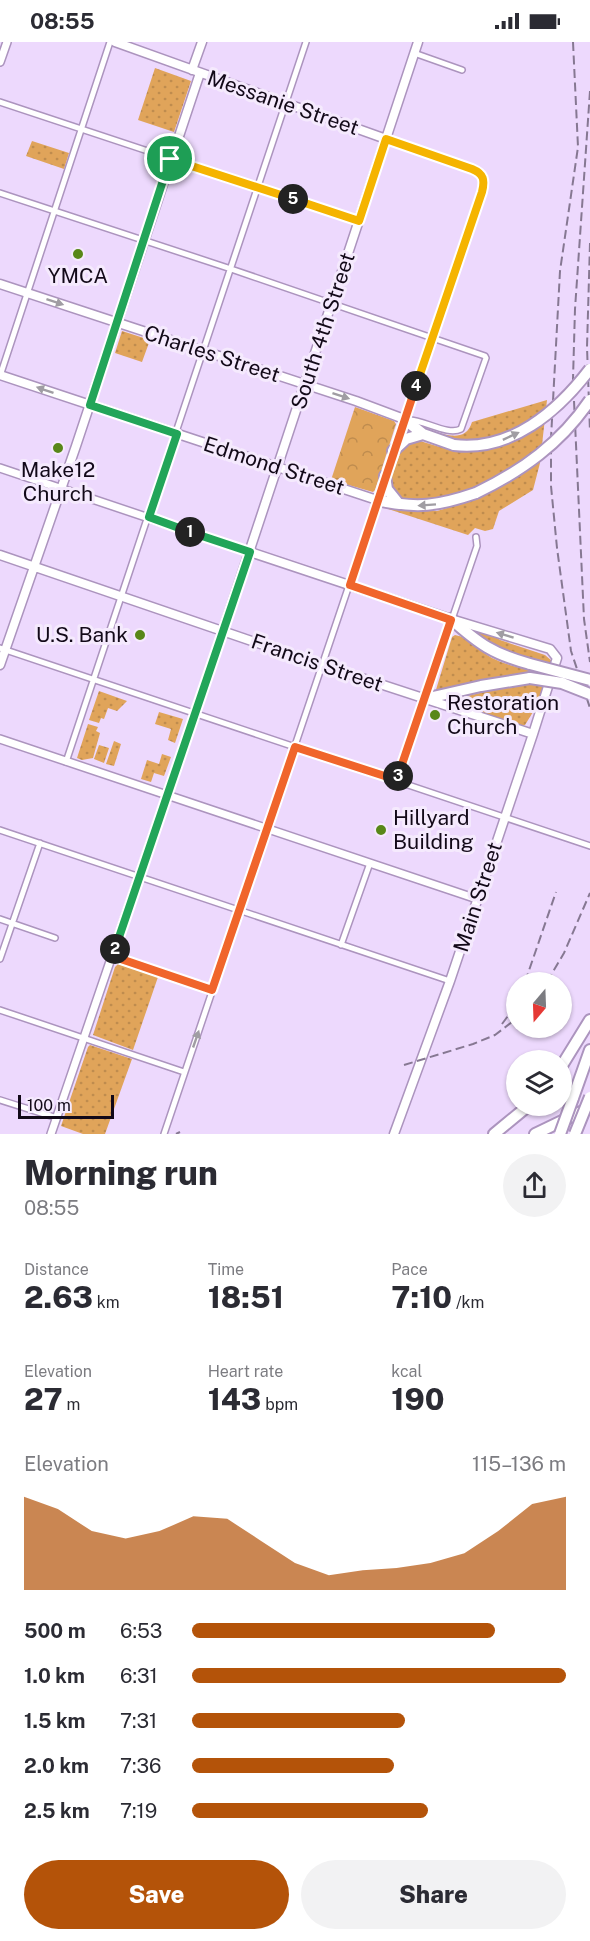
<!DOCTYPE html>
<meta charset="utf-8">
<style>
body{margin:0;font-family:"Public Sans",sans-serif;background:#f2f2f3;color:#2b2b33;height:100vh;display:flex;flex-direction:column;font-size:22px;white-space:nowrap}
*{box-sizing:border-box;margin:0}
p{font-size:20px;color:#7c7c81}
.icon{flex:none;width:33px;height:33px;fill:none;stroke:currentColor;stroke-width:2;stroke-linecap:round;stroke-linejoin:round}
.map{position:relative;height:1092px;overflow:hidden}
.drawer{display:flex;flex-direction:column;background:#fff;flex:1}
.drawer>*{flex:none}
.needle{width:39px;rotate:199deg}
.controls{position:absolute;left:506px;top:930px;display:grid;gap:12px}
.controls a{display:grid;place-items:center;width:66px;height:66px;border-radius:50%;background:#fff;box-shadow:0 2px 4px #0004;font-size:30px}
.scale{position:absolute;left:18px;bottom:15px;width:96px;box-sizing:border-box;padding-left:6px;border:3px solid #120918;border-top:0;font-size:16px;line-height:21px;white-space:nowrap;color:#120918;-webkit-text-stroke:4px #f5eafd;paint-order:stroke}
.pin{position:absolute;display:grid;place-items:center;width:51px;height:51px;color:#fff;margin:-26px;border:3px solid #fff;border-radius:50%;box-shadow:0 2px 6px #0007}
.km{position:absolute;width:30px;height:30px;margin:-15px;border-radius:50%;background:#222;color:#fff;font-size:16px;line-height:30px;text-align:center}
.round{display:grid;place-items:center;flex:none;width:63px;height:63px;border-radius:32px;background:#f2f2f3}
.head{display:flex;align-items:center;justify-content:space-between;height:102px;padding:0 24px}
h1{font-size:33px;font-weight:800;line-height:45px}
.figures{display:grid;grid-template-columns:repeat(3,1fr);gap:9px;height:102px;padding:6px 24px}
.figures div{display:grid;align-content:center}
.figures b{font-size:30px;font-weight:800}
.figures small{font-size:16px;font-weight:400}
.figures p{font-size:16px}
.chart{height:168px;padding:12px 24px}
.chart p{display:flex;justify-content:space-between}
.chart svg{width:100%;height:108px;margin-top:6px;fill:#b45309;opacity:.7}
.primary-button{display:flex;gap:12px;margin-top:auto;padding:12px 24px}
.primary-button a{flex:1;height:69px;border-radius:36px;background:#b45309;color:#fff;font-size:24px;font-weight:800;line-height:69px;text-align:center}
.primary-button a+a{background:#f2f2f3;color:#2b2b33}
ul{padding:0 24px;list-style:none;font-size:20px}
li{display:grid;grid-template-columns:96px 72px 1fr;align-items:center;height:45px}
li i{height:15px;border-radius:8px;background:#b45309}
.status{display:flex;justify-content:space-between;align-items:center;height:42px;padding:0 30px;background:#fff;direction:ltr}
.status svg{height:16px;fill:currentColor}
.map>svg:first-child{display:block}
</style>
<div class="status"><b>08:55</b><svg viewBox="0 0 49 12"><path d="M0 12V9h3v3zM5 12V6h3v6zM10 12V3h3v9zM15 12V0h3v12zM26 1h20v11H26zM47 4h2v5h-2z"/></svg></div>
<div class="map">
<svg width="590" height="1092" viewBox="0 0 590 1092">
<defs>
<pattern id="grass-dots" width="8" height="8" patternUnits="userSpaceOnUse" patternTransform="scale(1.5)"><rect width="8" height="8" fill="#e0a45a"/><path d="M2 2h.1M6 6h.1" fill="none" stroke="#bf8c4e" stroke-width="1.8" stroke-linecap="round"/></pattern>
<pattern id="forest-crowns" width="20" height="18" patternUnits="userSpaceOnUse" patternTransform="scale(1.5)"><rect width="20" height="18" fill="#e0a45a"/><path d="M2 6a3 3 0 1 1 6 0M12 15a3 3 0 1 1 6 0" fill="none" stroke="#bf8c4e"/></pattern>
</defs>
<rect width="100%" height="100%" fill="#edd9fd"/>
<path fill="url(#grass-dots)" d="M155,26l36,13 -17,51 -36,-12z
M32,99l37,12 -5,16 -38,-13z
M122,289l28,9 -8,22 -27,-9z
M547,358l-7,63 -7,27 -34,21 -6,18 -8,2 -10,-3 -7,7 -86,-28 55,4 37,-11 -4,-10 -30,10 -37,1 -11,-9 -2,-12 13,-34 11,-6 6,1 30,9h13l-50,-27c18,6 51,26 59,-1z
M458,581l34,11 8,6 45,15 7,6v5l-49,-14z
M455,593c14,2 24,16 37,23 12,6 24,9 38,12l-1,5 -94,18 17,-56z
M521,641l25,2 -5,14 -16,26 -3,1 -80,-24z
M99,649l28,10 -10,10 -9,-3 -4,11 -3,-1 -2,5 -10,-3z
M159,670l24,7 -8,24 -7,-3 3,-11 -16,-5z
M88,682l10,3 -2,4 4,2 -7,25 -11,2 -5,-2z
M114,699l7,3 -7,22 -8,-2z
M99,703l10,3 -5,15 -10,-4z
M162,712l9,3 -7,19 -10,-3 -3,9 -10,-3 6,-19 12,4z
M118,922l40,13 -25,73 -40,-15 22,-68z
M90,1003l42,14 -27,75h-22l-22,-8 27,-79z"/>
<path fill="url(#forest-crowns)" d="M355,365l39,14 2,3 -21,66 -2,2 -42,-12z"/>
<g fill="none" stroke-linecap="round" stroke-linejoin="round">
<g stroke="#ac94be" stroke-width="8">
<path id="minor" d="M414,11l48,17
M0,60l359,119
M0,151l231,76 254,87 1,2 -25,71c-13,7 -37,-9 -52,-9
M0,334l110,-334
M0,606l590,198
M66,720l240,-720
M397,738l80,-234 -1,-9
M0,788l450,151
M0,877l55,19
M341,903l29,-82
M112,914l100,34
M0,917l40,-116
M0,968l184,62
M0,1058l57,18
M164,1092l320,-949v-7l-6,-7 -92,-32"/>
</g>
<g stroke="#ac94be" stroke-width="10">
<path id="tertiary" d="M0,20l7,-20
M0,426l250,84
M0,697l477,160
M51,1092l172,-503"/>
</g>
<g stroke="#ac94be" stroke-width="11">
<path id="secondary" d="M115,0l271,97
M192,28l10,-28
M0,242l356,117 48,18
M0,333l377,125
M250,510l201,67 99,30 7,9 -24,76 -83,247 -56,153
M0,513l322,110 211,69
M223,589l195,-589
M0,623l76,-219 124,-373"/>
</g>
<g stroke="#ac94be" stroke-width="14">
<path id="motorway" d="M404,377l19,15 31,11
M393,409l13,-12 17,-5
M385,434l2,13 12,15
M377,458c40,9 61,6 99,-7
M451,577c28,25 42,35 79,45
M424,657l57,-13 49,-8
M561,1025l29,-47
M573,1056l17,-48
M494,1092l34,-28
M535,1092l54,-26"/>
</g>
<use href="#minor" stroke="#fff" stroke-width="5"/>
<use href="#tertiary" stroke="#fff" stroke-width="7"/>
<use href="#secondary" stroke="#fff" stroke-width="8"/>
<use href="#motorway" stroke="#fff" stroke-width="10"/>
<path stroke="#867892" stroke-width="2" stroke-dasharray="9 4.5" stroke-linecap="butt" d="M573,0l5,105 -18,124 -9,167v48l6,62 14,103 19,57
M590,49l-15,218 -2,70 11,240 6,43
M590,201l-3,104 3,85
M525,940l31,-90
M547,940l17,-29 26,-60
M502,982l14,-19
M404,1023l69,-21 22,-9 21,-16
M176,1092l4,-2"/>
<g stroke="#ac94be" stroke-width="14" stroke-linecap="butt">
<path id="motorway-bridge" d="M454,403c57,7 104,-34 136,-76
M476,451c46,-22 85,-50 114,-93
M530,622l60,16
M530,636l32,5 28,11
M560,1092l13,-36
M575,1092l15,-37"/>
</g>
<use href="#motorway-bridge" stroke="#fff" stroke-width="10"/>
</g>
<defs><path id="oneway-solid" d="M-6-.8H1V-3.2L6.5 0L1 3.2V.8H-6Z" transform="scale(1.5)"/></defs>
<g fill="#a09da3">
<use href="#oneway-solid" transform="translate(55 260) rotate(18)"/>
<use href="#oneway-solid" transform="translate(45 348) rotate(-161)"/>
<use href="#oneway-solid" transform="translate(341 354) rotate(18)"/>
<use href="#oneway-solid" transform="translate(511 394) rotate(-25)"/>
<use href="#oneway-solid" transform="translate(427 463) rotate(176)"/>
<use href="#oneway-solid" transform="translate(505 593) rotate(-163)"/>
<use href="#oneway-solid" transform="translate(196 997) rotate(-71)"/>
</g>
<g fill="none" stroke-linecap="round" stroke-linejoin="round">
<g stroke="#fff" stroke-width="12">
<path id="split-1" d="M170,117l-80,246 87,29 -28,83 41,15"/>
</g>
<g stroke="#fff" stroke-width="12">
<path id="split-2" d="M115,907l135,-397 -60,-20"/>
</g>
<g stroke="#fff" stroke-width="12">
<path id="split-3" d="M115,907l-3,7 100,34 83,-243 102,33 1,-4"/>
</g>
<g stroke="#fff" stroke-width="12">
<path id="split-4" d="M398,734l53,-156 -101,-35 66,-199"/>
</g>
<g stroke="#fff" stroke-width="12">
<path id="split-5" d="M293,157l66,22 27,-82 86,30c12,5 13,11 10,23l-66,194"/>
</g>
<g stroke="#fff" stroke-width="12">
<path id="split-6" d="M170,117l123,40"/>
</g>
<use href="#split-1" stroke="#22a559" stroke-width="8"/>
<use href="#split-2" stroke="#22a559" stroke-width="8"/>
<use href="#split-3" stroke="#f0652b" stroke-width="8"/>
<use href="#split-4" stroke="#f0652b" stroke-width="8"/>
<use href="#split-5" stroke="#f5b400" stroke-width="8"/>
<use href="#split-6" stroke="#f5b400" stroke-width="8"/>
</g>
<g fill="#588718" stroke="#f5eafd" stroke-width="2">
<circle cx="78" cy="212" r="6"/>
<circle cx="58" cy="406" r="6"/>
<circle cx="140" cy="593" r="6"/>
<circle cx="435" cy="673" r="6"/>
<circle cx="381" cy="788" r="6"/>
</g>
<g text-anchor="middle" stroke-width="6" stroke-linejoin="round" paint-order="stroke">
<g font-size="21" fill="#120918" stroke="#f5eafd">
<text transform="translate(283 61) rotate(19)" y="7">Messanie Street</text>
<text transform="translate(323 289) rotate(-72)" y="7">South 4th Street</text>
<text transform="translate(212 312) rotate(18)" y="7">Charles Street</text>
<text transform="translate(274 424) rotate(18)" y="7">Edmond Street</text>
<text transform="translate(317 621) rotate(19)" y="7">Francis Street</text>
<text transform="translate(478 855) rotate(-72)" y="7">Main Street</text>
</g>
<g font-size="21" fill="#120918" stroke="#f5eafd">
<text x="78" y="241">YMCA</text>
<text x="58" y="435">Make12<tspan x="58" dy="24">Church</tspan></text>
<text x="128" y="600" text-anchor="end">U.S. Bank</text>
<text x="447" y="668" text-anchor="start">Restoration<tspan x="447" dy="24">Church</tspan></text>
<text x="393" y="783" text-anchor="start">Hillyard<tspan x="393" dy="24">Building</tspan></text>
</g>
</g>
</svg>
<div class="controls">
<a><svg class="needle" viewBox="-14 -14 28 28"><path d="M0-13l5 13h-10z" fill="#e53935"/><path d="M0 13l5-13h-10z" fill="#7c7c81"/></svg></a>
<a><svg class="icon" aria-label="layers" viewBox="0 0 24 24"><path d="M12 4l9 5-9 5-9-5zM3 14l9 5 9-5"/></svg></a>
</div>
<div class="scale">100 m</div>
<div class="pin" style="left:170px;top:117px;background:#1e9e55"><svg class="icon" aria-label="arrive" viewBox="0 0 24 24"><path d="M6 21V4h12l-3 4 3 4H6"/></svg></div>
<b class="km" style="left:190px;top:490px">1</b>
<b class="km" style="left:115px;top:907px">2</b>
<b class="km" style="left:398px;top:734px">3</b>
<b class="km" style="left:416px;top:344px">4</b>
<b class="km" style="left:293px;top:157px">5</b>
</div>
<section class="drawer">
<div class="head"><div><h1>Morning run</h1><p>08:55</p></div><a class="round"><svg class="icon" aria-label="share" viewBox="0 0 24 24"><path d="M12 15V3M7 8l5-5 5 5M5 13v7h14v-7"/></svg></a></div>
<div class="figures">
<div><p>Distance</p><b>2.63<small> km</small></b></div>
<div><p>Time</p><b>18:51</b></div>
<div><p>Pace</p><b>7:10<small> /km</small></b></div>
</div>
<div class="figures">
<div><p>Elevation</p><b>27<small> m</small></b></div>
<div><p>Heart rate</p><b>143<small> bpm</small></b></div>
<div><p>kcal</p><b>190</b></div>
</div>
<div class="chart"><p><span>Elevation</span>115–136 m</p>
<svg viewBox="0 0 160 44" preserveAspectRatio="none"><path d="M0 44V6L10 11L20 20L30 23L40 20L50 14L60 15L70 24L80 33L90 38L100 36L110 35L120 33L130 29L140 20L150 9L160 6V44z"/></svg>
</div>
<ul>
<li><b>500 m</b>6:53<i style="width:81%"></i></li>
<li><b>1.0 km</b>6:31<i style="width:100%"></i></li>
<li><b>1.5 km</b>7:31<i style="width:57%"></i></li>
<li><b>2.0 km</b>7:36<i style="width:54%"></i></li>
<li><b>2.5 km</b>7:19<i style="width:63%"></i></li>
</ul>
<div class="primary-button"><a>Save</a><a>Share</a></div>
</section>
